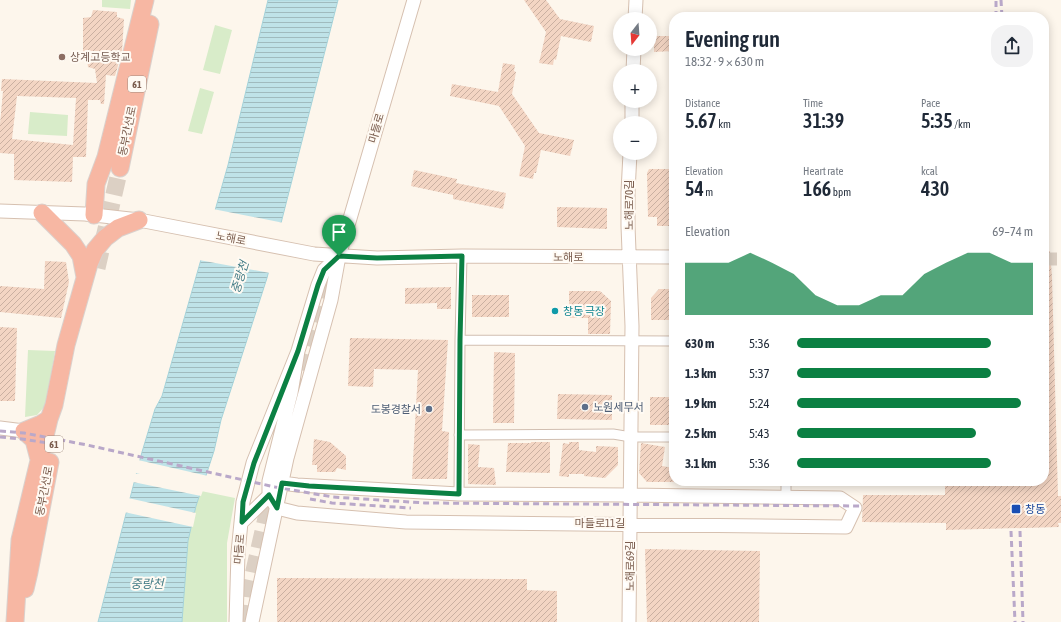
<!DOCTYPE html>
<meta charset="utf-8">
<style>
body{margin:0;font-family:"Asap Condensed","Noto Sans KR",sans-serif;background:#f2f2f3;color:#1f2937;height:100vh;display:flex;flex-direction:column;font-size:15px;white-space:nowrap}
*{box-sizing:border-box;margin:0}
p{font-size:13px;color:#747a83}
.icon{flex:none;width:22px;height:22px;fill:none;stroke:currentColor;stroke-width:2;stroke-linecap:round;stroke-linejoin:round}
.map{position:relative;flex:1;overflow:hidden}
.panel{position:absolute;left:669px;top:12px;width:380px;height:474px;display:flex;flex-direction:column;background:#fff;border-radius:16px;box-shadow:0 2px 10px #0003}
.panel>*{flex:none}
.needle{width:26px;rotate:197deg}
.tools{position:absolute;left:613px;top:12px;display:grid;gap:8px}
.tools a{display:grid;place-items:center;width:44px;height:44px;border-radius:50%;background:#fff;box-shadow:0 2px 10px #0003;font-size:20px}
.pin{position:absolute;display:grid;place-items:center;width:34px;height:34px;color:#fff;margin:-41px -17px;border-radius:50% 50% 50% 0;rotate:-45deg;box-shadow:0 0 4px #0007}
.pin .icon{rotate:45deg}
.round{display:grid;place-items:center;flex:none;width:42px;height:42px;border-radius:16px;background:#f2f2f3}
.head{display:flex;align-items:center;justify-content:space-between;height:68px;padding:0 16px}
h1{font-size:22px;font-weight:600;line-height:30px}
.metrics{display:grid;grid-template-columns:repeat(3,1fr);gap:6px;height:68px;padding:4px 16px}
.metrics div{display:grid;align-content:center}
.metrics b{font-size:20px;font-weight:600}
.metrics small{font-size:11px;font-weight:400}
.metrics p{font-size:11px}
.chart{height:112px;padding:8px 16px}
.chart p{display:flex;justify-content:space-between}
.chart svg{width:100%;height:72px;margin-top:4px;fill:#0b8043;opacity:.7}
ul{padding:0 16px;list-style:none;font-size:13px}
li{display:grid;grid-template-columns:64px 48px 1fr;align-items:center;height:30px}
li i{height:10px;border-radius:5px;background:#0b8043}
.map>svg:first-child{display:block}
</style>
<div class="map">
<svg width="1061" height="622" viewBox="0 0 1061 622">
<defs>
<pattern id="water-rules" width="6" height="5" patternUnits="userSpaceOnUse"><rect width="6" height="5" fill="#bfe3e8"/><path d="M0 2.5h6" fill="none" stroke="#a0bbbe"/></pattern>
<pattern id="building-hatch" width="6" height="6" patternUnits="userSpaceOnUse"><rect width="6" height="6" fill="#f3d5c3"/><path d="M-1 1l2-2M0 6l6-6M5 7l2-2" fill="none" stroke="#cab0a1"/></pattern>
</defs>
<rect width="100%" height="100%" fill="#fdf6ec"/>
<path fill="#d8ecc9" d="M102,0h29l-1,9 -28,-2z
M215,25l17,5 -12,44 -17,-4z
M200,88l14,4 -12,42 -14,-3z
M30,112l38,3 -1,21 -39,-2z
M28,350l27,1 -9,54 -9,10 -12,2z
M201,491l34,7 -8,45v79h-45c2,-27 2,-54 6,-80 2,-18 7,-35 13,-51z"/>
<path fill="url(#water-rules)" stroke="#a5d3da" d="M268,0h70l-71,278 -46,142 -7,31 -18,55 -8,35 -6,81h-84l44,-170 13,-43 7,-13 66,-231z"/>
<path fill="#fdf6ec" d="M213,209l71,14 -14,50 -71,-13z
M138,460l70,16 -7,20 -68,-14 2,-8h5l-5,-1z
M128,498l68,15 -3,14 -69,-15z"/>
<path fill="url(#building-hatch)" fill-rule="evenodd" d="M524,0h22l14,19 34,7 -3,16 -30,-6 -5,24 -2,-1 -1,6 -14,-2 7,-31z
M93,10l24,2v5l7,2 -2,33 -7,24 -9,-1 -2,29h-3l-1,-4h-12l-2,57h-13l-1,25 -58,-2v-26l-14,-1v-29l3,-33h-2l1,-12 95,4 -2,-14 -7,-2 -1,-8 -4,-1v-40l8,-1zM17,96l59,2 -3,47 -61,-6z
M654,36h20v15l-20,1z
M503,63l12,2 -1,6 2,1 -4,22 27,39 35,7 -4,16 -29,-6 -5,23h-2l-1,6 -14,-3 6,-30 -26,-40 -49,-10 2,-12 46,8z
M649,169h25v57h-17v-9h-9l-1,-44z
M414,170l43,9 -1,4 50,10 -3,16 -50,-10v-4l-42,-9z
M557,207l50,1v21l-50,-2z
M1044,251h6l2,26 6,219h3v27h-3l1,4 -113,3v-7l-84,-1 1,-27h82v-14h99z
M45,261l21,1 3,20 -8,36 -61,-6v-26l44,3z
M451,287v22h-14v-6l-32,1v-16z
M659,289h15v31h-23v-22z
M569,291h31l11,10 -1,33h-22v-16h-19z
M472,295h37v22h-37z
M0,327l17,1 -2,73h-15z
M350,338l98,2 -6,91 7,1 -2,47h-35l6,-109 -44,-1 -1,18 -25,-1z
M494,352l21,1 -1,70h-21z
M558,394l54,1v25l-55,-1z
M650,397h24v28h-24z
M314,439l16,3 16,14v14l-9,-2 -2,4h-18v-7h-5z
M531,442h19v31l-44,-1 2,-29h23z
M569,442h10v8l17,2v-6l22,1v18l-13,13 -21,-2v-2h-15v3l-10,-1 4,-33 6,1z
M641,443l24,4 -3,19 12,2v14h-27l-8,-9z
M468,444l12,1 -2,22 16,1 2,17 -28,-1z
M645,549l115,2 -1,71h-112z
M277,578l250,1v11l30,1v31h-280z"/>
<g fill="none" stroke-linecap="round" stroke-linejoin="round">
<path stroke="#dcd0c4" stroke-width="13" stroke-dasharray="13 6" stroke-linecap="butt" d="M1044,259h17"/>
<path stroke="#dcd0c4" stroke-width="17" stroke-dasharray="17 8" stroke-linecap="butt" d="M97,268l23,-100
M290,419l40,-142
M245,622l3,-25 26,-114"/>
<g stroke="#d1beb0" stroke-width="11">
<path id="street" d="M460,340l214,1
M459,435l154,-1 18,3h43
M786,481v15
M459,494l1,-154 2,-84"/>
</g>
<g stroke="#d6c0b0" stroke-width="15">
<path id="secondary" d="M635,19l1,-19
M633,71l1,-22
M632,123v-22
M0,211l85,3 54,6 175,34 63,4 85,-2 212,1
M0,428l24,3
M242,522l40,-39 15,2 162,9 171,1 210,3 15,10 -9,19 -440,-5 -109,-9 -20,-5 -8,-13v-14l22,-88 7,-42
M236,622l2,-69 5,-51 10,-39 45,-112 20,-66 6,-15 15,-14
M252,622l35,-164 44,-158 8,-44 75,-256
M629,622l3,-296 -4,-100v-34l2,-39"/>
</g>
<g stroke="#dad1cd" stroke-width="19">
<path id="highway" d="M120,168l30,-144
M42,213l31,31 8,12 4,21
M94,215l2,-31 10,-27 39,-157
M39,459l-5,-19 -10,-9 17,-7 8,-5
M25,589l4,-17 21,-110
M15,622l5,-82 29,-121 5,-14 12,-60 23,-81 6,-14 10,-12 13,-10 21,-8"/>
</g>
<use href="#street" stroke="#fff" stroke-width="9"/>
<use href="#secondary" stroke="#fff" stroke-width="13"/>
<use href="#highway" stroke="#f7b7a3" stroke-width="17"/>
<path stroke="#b9a8c9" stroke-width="3" stroke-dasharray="6 4" stroke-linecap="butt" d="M1001,0l1,17
M996,1v16
M0,431l24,2 63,12 188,42 58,10 92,6 438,3
M0,437l22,2 26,4
M310,499l22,4 79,5
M1011,531l4,91
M1020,531l3,91"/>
</g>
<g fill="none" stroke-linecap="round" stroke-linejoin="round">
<g stroke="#fff" stroke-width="8">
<path id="route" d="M339,256l38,2 85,-2 -2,84 -1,154 -150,-8 -27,-3 -5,25 -8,-13 -27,27 1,-20 11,-39 44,-112 20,-66 6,-15z"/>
</g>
<use href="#route" stroke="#0b8043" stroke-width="5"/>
</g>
<circle fill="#8d6e63" stroke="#fffaf3" stroke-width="1.5" cx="62" cy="57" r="4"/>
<circle fill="#0f9aa8" stroke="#fffaf3" stroke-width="1.5" cx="555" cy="311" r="4"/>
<g fill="#5c6f8a" stroke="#fffaf3" stroke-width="1.5">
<circle cx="585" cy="407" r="4"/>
<circle cx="429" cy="409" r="4"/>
</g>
<rect fill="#1a4fb4" stroke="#fffaf3" stroke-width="1.5" x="1011" y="504" width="10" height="10" rx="2"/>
<g text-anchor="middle" stroke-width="4" stroke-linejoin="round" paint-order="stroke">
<g fill="#fffaf3" stroke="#a28b7f" stroke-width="1">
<rect x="128" y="76" width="18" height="16" rx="3"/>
<rect x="45" y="436" width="18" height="16" rx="3"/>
</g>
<g font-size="10" font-weight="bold" fill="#7a5c4d">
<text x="137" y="88">61</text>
<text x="54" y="448">61</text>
</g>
<g font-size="11" fill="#785e54" stroke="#fffaf3" text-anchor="start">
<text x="70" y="61">상계고등학교</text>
</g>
<g font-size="11" fill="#7a5c4d" stroke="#fffaf3">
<text transform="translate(376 128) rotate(-74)" y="4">마들로</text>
<text transform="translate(127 131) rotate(-78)" y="4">동부간선로</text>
<text transform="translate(629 205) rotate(-90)" y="4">노해로70길</text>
<text transform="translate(231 238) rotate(11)" y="4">노해로</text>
<text x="568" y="261">노해로</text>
<text transform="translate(44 491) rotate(-79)" y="4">동부간선로</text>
<text x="600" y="527">마들로11길</text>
<text transform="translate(239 549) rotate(-85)" y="4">마들로</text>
<text transform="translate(630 566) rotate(-90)" y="4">노해로69길</text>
</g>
<g font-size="11" fill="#0d838f" stroke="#fffaf3" text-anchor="start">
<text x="563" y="315">창동 극장</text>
</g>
<g font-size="11" fill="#4e5e75" stroke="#fffaf3" text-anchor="start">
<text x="593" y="411">노원세무서</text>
<text x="421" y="413" text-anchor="end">도봉경찰서</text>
</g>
<g font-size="11" fill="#164399" stroke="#fffaf3" text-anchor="start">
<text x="1025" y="513">창동</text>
</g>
<g font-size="12" font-style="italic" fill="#437c86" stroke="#fffaf3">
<text transform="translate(240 277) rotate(-73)" y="4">중랑천</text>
<text x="147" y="588">중랑천</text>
</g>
</g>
</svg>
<div class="tools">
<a><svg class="needle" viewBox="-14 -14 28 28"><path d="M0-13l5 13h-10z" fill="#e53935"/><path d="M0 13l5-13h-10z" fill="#747a83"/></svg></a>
<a>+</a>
<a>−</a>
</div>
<div class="pin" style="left:339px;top:256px;background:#1e9e55"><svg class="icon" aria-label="arrive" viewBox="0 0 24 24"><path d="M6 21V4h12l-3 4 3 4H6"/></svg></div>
<section class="panel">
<div class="head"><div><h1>Evening run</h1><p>18:32 · 9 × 630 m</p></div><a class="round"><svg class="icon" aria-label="share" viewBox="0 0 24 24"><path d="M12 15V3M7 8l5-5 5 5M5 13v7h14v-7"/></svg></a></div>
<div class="metrics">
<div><p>Distance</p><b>5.67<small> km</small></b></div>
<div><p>Time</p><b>31:39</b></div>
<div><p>Pace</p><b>5:35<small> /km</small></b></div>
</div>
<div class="metrics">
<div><p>Elevation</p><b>54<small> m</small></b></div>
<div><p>Heart rate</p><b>166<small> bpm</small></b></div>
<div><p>kcal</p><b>430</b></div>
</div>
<div class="chart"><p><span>Elevation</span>69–74 m</p>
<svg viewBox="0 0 160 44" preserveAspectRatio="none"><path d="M0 44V12L10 12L20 12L30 6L40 12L50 19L60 32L70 38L80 38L90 32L100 32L110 19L120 12L130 6L140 6L150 12L160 12V44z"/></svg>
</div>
<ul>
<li><b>630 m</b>5:36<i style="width:82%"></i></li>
<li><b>1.3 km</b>5:37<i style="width:82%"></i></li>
<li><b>1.9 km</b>5:24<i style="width:95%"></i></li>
<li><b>2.5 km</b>5:43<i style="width:76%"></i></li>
<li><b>3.1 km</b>5:36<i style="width:82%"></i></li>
</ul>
</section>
</div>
